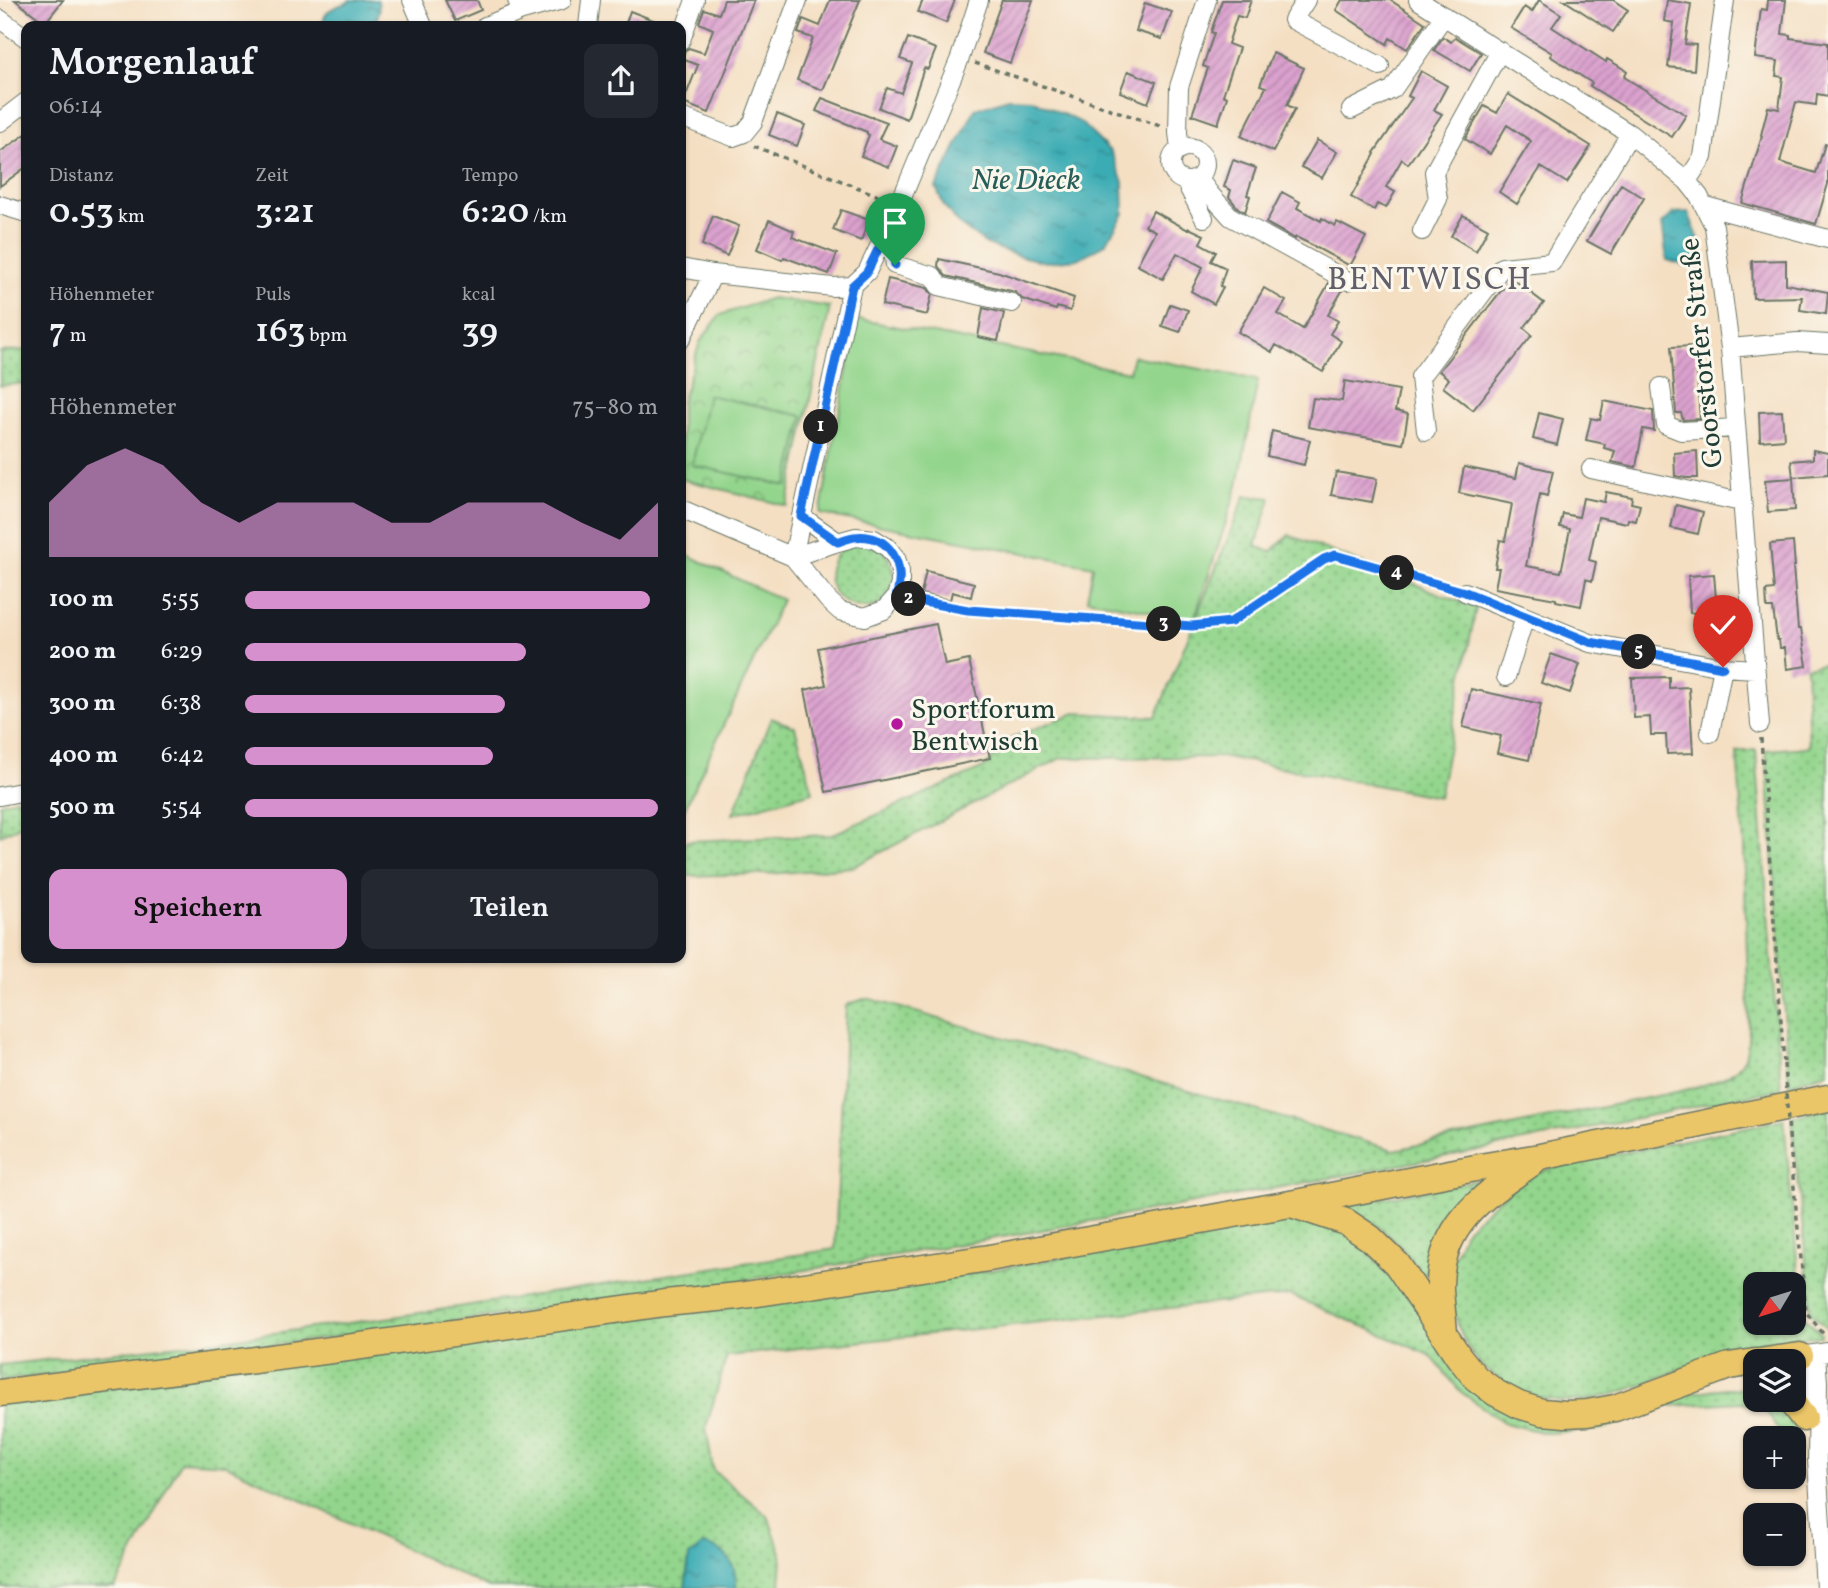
<!DOCTYPE html>
<html lang="de">
<meta charset="utf-8">
<style>
body{margin:0;font-family:Vollkorn,serif;background:#242831;color:#f1f3f6;height:100vh;display:flex;flex-direction:column;font-size:26px;white-space:nowrap}
*{box-sizing:border-box;margin:0}
p{font-size:23px;color:#9ea1a6}
.icon{flex:none;width:38px;height:38px;fill:none;stroke:currentColor;stroke-width:2;stroke-linecap:round;stroke-linejoin:round}
.map{position:relative;flex:1;overflow:hidden}
.drawer{position:absolute;left:21px;top:21px;width:665px;height:942px;display:flex;flex-direction:column;background:#171b24;border-radius:14px;box-shadow:0 2px 5px #0004}
.drawer>*{flex:none}
.needle{width:46px;rotate:232deg}
.buttons{position:absolute;left:1743px;top:1272px;display:grid;gap:14px}
.buttons a{display:grid;place-items:center;width:63px;height:63px;border-radius:14px;background:#171b24;box-shadow:0 2px 5px #0004;font-size:35px}
.pin{position:absolute;display:grid;place-items:center;width:60px;height:60px;color:#fff;margin:-72px -30px;border-radius:50% 50% 50% 0;rotate:-45deg;box-shadow:0 0 7px #0007}
.pin .icon{rotate:45deg}
.km{position:absolute;width:35px;height:35px;margin:-18px;border-radius:50%;background:#222;color:#fff;font-size:19px;line-height:35px;text-align:center}
.round{display:grid;place-items:center;flex:none;width:74px;height:74px;border-radius:14px;background:#242831}
.headline{display:flex;align-items:center;justify-content:space-between;height:119px;padding:0 28px}
h1{font-size:38px;font-weight:600;line-height:52px}
.stats{display:grid;grid-template-columns:repeat(3,1fr);gap:10px;height:119px;padding:7px 28px}
.stats div{display:grid;align-content:center}
.stats b{font-size:35px;font-weight:600}
.stats small{font-size:19px;font-weight:400}
.stats p{font-size:19px}
.chart{height:196px;padding:14px 28px}
.chart p{display:flex;justify-content:space-between}
.chart svg{width:100%;height:126px;margin-top:7px;fill:#d690ce;opacity:.7}
.cta{display:flex;gap:14px;margin-top:auto;padding:14px 28px}
.cta a{flex:1;height:80px;border-radius:14px;background:#d690ce;color:#111;font-size:28px;font-weight:600;line-height:80px;text-align:center}
.cta a+a{background:#242831;color:#f1f3f6}
ul{padding:0 28px;list-style:none;font-size:23px}
li{display:grid;grid-template-columns:112px 84px 1fr;align-items:center;height:52px}
li i{height:18px;border-radius:9px;background:#d690ce}
.map>svg:first-child{display:block}
</style>
<div class="map">
<svg width="1828" height="1588" viewBox="0 0 1828 1588">
<defs>
<pattern id="grass-dots" width="8" height="8" patternUnits="userSpaceOnUse" patternTransform="scale(1.75)"><rect width="8" height="8" fill="#93d58c"/><path d="M2 2h.1M6 6h.1" fill="none" stroke="#77ae73" stroke-width="1.8" stroke-linecap="round"/></pattern>
<pattern id="park-crowns" width="20" height="18" patternUnits="userSpaceOnUse" patternTransform="scale(1.75)"><rect width="20" height="18" fill="#93d58c"/><path d="M2 6a3 3 0 1 1 6 0M12 15a3 3 0 1 1 6 0" fill="none" stroke="#77ae73"/></pattern>
<pattern id="water-ripples" width="26" height="14" patternUnits="userSpaceOnUse" patternTransform="scale(1.75)"><rect width="26" height="14" fill="#3bacb4"/><path d="M2 4q2-2 4 0t4 0M15 11q2-2 4 0t4 0" fill="none" stroke="#318d93"/></pattern>
<pattern id="building-hatch" width="6" height="6" patternUnits="userSpaceOnUse" patternTransform="scale(1.75)"><rect width="6" height="6" fill="#dca2cf"/><path d="M-1 1l2-2M0 6l6-6M5 7l2-2" fill="none" stroke="#b285a9"/></pattern>
</defs>
<rect width="100%" height="100%" fill="#fbf7ec"/>
<filter id="ink" filterUnits="userSpaceOnUse"><feTurbulence type="fractalNoise" baseFrequency=".0143" numOctaves="2"/><feDisplacementMap in="SourceGraphic" scale="14" xChannelSelector="R" yChannelSelector="G"/><feConvolveMatrix kernelMatrix="1 2 1 2 8 2 1 2 1" color-interpolation-filters="sRGB"/></filter>
<filter id="wash" filterUnits="userSpaceOnUse"><feTurbulence type="fractalNoise" baseFrequency=".00686" numOctaves="4" result="noise"/><feDisplacementMap in="SourceGraphic" scale="28" xChannelSelector="R" yChannelSelector="G"/><feGaussianBlur stdDeviation="1.57" result="paint"/><feColorMatrix in="noise" values="0 0 0 0 0 0 0 0 0 0 0 0 0 0 0 0 0 1.4 0 .05"/><feComposite in="paint" operator="in"/></filter>
<g filter="url(#wash)">
<rect width="100%" height="100%" fill="#f4dfc3"/>
<path fill="url(#grass-dots)" stroke="#598960" stroke-width="2" fill-rule="evenodd" d="M26,350v33l-26,3v-34z
M1245,496l26,2 -15,48 15,6 18,-17 187,73 -37,189 -213,-40 -165,1 -208,109 -84,7 -88,2v-27l6,-8 144,-6 153,-67 29,-31 62,-24 81,4z
M863,542l21,8 10,20c-1,7 -1,16 -4,22 -15,33 -74,10 -58,-30 2,-4 6,-10 10,-13 5,-3 14,-5 21,-7z
M1828,663v409l-39,12 -23,-334 43,-3 -3,-80z
M771,718l24,9 18,65 -80,22z
M1756,750l25,339 -307,62 -214,40 -252,45 -334,56 -674,89v-16l208,-23 185,-25 442,-68 11,-244 21,-7 527,152 287,-59c22,-6 54,-11 64,-34 3,-8 3,-19 4,-28l-5,-183 -7,-94z
M26,796v27l-26,12v-32z
M1828,1109v220l-17,-16 -19,-196z
M1784,1119l18,196 19,18v3c-20,2 -43,2 -63,7 -10,2 -21,6 -31,9 -75,22 -149,80 -226,28 -14,-9 -29,-23 -36,-38 -12,-27 -21,-59 -10,-88 3,-7 6,-17 11,-24 4,-7 58,-52 65,-55 9,-4 20,-6 30,-9zM1755,1284h39v39h-39z
M1478,1180l-25,26 -11,19 -9,24 -4,22 -5,4c-10,-6 -13,-18 -21,-26 -17,-20 -37,-32 -60,-43z
M1305,1220l50,17 161,179 210,-28 29,1v11h24l17,18 5,33 -7,-5v-8h-10l-18,-27 -24,-9 -74,4 -69,24 -54,3 -40,-10 -44,-31 -31,-37 -140,-60 -563,61 -21,71 7,43 55,46 14,40 -2,32h-291l-265,-124 -43,-3 -66,127h-115v-196l895,-114h50l327,-57z"/>
<path fill="url(#park-crowns)" stroke="#598960" stroke-width="2" d="M772,298l58,9 -43,199 -106,-27v-76l19,-61 20,-27z"/>
<path fill="#93d58c" stroke="#598960" stroke-width="2" d="M857,319l272,53 4,-16 125,24 -20,105 -44,135 -107,-21 6,-33 -273,-52z
M708,395l95,21 -16,70 -95,-21z
M681,552l101,48 -101,216z"/>
<path fill="url(#water-ripples)" stroke="#2d7474" stroke-width="2" d="M349,0h29l1,11 -2,8 -17,7h-38c3,-18 11,-18 27,-24z
M1008,98l23,1 49,23 31,30 12,30 1,32 -19,30 -27,15 -32,3 -31,-7 -30,-12 -26,-19 -15,-18 -8,-19 39,-78z
M1688,212l14,35 -1,13 -8,8 -26,-8 -5,-36 12,-11z
M703,1545c16,3 26,9 31,25 2,7 3,11 2,18h-51l4,-32z"/>
<g id="blocks">
<path fill="url(#building-hatch)" d="M15,0h48l-18,23z
M445,0h32l4,10 -26,11z
M724,0h30l-45,113 -26,-10 15,-38 -16,-6 3,-9 4,-2 15,5 9,-24 -14,-6 5,-14 15,5z
M830,0h30l-37,90 -26,-10 16,-42 -15,-5 5,-14 17,7z
M923,0h32l-9,23 -28,-11z
M1002,0h31l-23,63 -27,-10z
M1222,0h29l-6,18 -8,-2 -9,28 11,4 -16,47 4,2 -9,27 -26,-9 16,-47 -5,-2 11,-33 -3,-1z
M1342,0h48l35,23 -18,26 -17,-11 -3,6 -51,-34z
M1539,0l22,14 -9,13 54,35 1,-3 20,12 -3,6 62,38 -14,22 -82,-51 2,-3 -42,-27 2,-3 -41,-25 13,-21 8,5z
M1564,0h49l15,10 -15,22z
M1667,0l24,4 -6,40 11,1 -2,25 -26,-3 6,-44 -10,-2z
M1768,0h18l-4,34 8,1v3l38,5v53l-11,-2 -1,11 -20,-3 -16,60 36,11 9,-29 3,1v39l-12,40 -74,-21 20,-67 -1,-1 7,-28 11,2 4,-32 -7,-1 2,-15 -23,-3 6,-49 6,1z
M1145,3l27,9 -10,27 -26,-8z
M630,11l36,14v1h-41z
M1443,37l8,5 4,-5 26,16 -11,18 -36,-21z
M908,38l28,11 -8,20 -4,-1 -17,51 -28,-11 8,-20 14,5 11,-30 -12,-4z
M1273,53l31,15 -17,37 8,4 -22,43 -32,-16 25,-49 -6,-2z
M1128,71l28,11 -8,21 -28,-11z
M1421,71l26,15 -13,24 8,4 -34,50 -6,-5 -16,28 9,5 -9,16 -9,-4 -3,6 -23,-13 24,-43 -1,-1 38,-55 -4,-2z
M1508,94l83,52 -24,37 -26,-16 -24,37 -18,-12 32,-51 -24,-16 -17,29 -25,-15 19,-33 13,7z
M822,98l51,20v-1l14,5 -8,17 18,7 -8,21 -28,-11 8,-21 -2,-1v-2l-51,-21z
M777,114l28,11 -8,21 -28,-11z
M26,134v33l-26,19v-34z
M1317,140l20,12 -15,26 -21,-11z
M1233,160l23,8 -9,27 3,1 -5,16 -7,-4 -9,-11 2,-7 -7,-3z
M1621,184l23,14 -33,56 -24,-13z
M1282,192l18,10 -3,6 24,13 1,-3 13,8 2,-4 29,15 -16,29 -42,-23 -12,-6 -1,2 -29,-16z
M841,210l28,10 -8,21 -28,-11z
M1153,211l35,19 1,-2 15,7 -4,8 16,9 -5,9 15,7 -6,18 3,1 -9,17 -23,-13 12,-24 -26,-14 -14,26 -26,-14 18,-34 -10,-5z
M1463,215l25,14 -12,22 -25,-15z
M713,216l26,10 -12,30 -25,-11z
M769,220l25,11 -2,6 45,17 -8,20 -45,-17 -2,3 -25,-11z
M939,259l60,13 75,26 -4,13 -13,-4 -1,3 -34,-11 -7,-7 -69,-16 -8,-10z
M1786,260v24l42,8 -2,22 -26,-4 2,-13 -49,1 -1,-37z
M1511,278l33,25 -20,25 8,7 -59,75 -30,-23 6,-8 -10,-8z
M888,279l39,9 5,6 -5,21 -45,-10z
M1329,283l13,8 -14,24 10,6 -8,13 11,7 -18,31 -47,-27 -4,7 -34,-20 26,-44 22,13 -8,13 25,15z
M1170,304l18,6 -8,22 -18,-6z
M983,308l21,5 -6,28 -20,-4z
M1695,346l5,73 -17,1 -2,-7h-5l-5,-66z
M1345,381l54,9 -4,21 13,3 -5,30 -95,-17 5,-29 29,3z
M1604,401l49,10 1,20 -11,-2 -7,38 -24,-5 3,-11 -11,-3 1,-4 -19,-4 5,-22 9,2z
M1782,411l2,28 -24,2 -1,-29z
M1539,413l24,6 -6,26 -24,-6z
M1272,431l38,9 -6,25 -37,-9z
M1813,450l15,3v21l-35,3 -2,-16 22,-2z
M1697,451l1,27h-12l-11,-2 -1,-23z
M1519,463l34,8 -6,25 -7,-2 -14,72 35,6 9,-43 -10,-2 3,-13 16,3 4,-19 21,4 2,-10 26,5 -1,6 9,2 -4,16 -8,-2 -1,4 -29,-6 -9,43 7,2 -4,19 -6,-2 -5,27 -25,-5v-2l-61,-11 4,-20h-4l5,-28 5,1 7,-37 -53,-11 5,-26 52,11z
M1336,472l41,7 -5,23 -41,-7z
M1793,478l2,32 -27,2 -3,-32z
M1676,505l27,7 -5,22 -27,-6z
M1793,542l2,24h-2l5,63h3l6,37 -20,3 -2,-21h-5l-1,-8h-2l-4,-32h-6l-1,-17 8,-1 -4,-46z
M926,571l48,12 -3,14 -19,-5 -2,8 -29,-6z
M1714,574l3,37 -27,2 -2,-37z
M936,624l9,41 24,-5 21,98 -164,34 -21,-102 21,-5 -8,-37z
M1551,654l29,10 -10,29 -29,-10z
M1669,677v11l20,-1 4,66 -26,1 -1,-19h-15l-1,-18 -16,1 -2,-40z
M1471,689l70,15 -12,56 -32,-7 4,-17 -38,-9z"/>
</g>
</g>
<g filter="url(#ink)">
<use href="#blocks" fill-opacity="0" stroke="#6a7666" stroke-width="2"/>
<g fill="none" stroke-linecap="round" stroke-linejoin="round">
<g stroke="#6a7666" stroke-width="20">
<path id="minor" d="M412,0l11,26
M1306,0l-13,20 87,46
M1418,0l212,134 57,47 12,15 15,30 16,122 30,376
M522,11l40,-11
M0,19l26,19
M485,26l37,-15 -5,-11
M588,26l3,-26
M681,40l14,-40
M1351,110l42,-21 51,-73
M681,117l52,20 11,-4 9,-11 45,-122
M0,122l26,-20
M1171 164a17 17 0 1 1 34 0a17 17 0 1 1-34 0Z
M1180,148l-2,-15 1,-46 28,-87
M1198,178l12,16 21,23 117,64
M1185,181l19,37
M1687,181l16,-24 22,-157
M0,205l26,8
M1705,206l123,33
M889,227l6,38 38,11 6,10 73,17
M1422,231l16,-32 -4,-27 66,-121
M681,268l32,6 120,13 19,-1 15,-14 32,-67 61,-147 19,-58
M681,339l32,-65
M1730,348l67,-6 31,2
M1661,387l5,38 15,6 55,-3
M1426,431l-6,-54 82,-110 50,-5 78,-128
M1591,469l150,33
M681,509l112,48 35,43 12,11 25,6 19,-7 12,-13 4,-13v-13l-4,-13 -8,-10 -14,-9 -18,-2 -18,5 -37,-26
M793,557l59,-271
M793,557l45,-15
M1465,592l125,51 133,24 32,2
M1506,677l19,-60
M1710,733l13,-66
M0,796l26,-5
M1816,1354l2,28 -1,79 8,127
M1804,1418l-4,-62 28,-4"/>
</g>
<g stroke="#6a7666" stroke-width="29">
<path id="highway" d="M1291,1204l55,18 24,16 27,26 62,93 17,21 20,15 23,12 23,7 23,2 22,-1 28,-5 114,-42 26,-4
M1444,1333c-1,-14 -3,-29 -4,-43 -2,-66 45,-95 93,-128
M1759,1362l41,-6
M0,1393l347,-45 318,-45 73,-7 251,-38 301,-54 196,-38 54,-9 288,-59
M1790,1400l14,18"/>
</g>
<path stroke="#6a7666" stroke-width="3.5" stroke-dasharray="5 5" stroke-linecap="butt" d="M975,63l188,64
M754,146l130,52
M913,600l55,9 224,17 39,-4 93,-63 11,-4 115,33
M1761,738l23,326
M1789,1135l17,177 19,24"/>
<use href="#minor" stroke="#fff" stroke-width="18"/>
<use href="#highway" stroke="#ebc669" stroke-width="26"/>
<path stroke="#6a7666" stroke-width="3.5" stroke-dasharray="5 5" stroke-linecap="butt" d="M1784,1064l5,71"/>
</g>
</g>
<g fill="none" stroke-linecap="round" stroke-linejoin="round" filter="url(#ink)">
<g stroke="#fff" stroke-width="14">
<path id="route" d="M895,265l-6,-38 -22,45 -15,14 -51,230 37,26c5,-2 10,-4 16,-5 36,-5 53,29 42,60l72,13 224,16 39,-4 93,-63 11,-4 130,37 125,50 133,25"/>
</g>
<use href="#route" stroke="#1a73e8" stroke-width="9"/>
</g>
<circle fill="#b5179e" stroke="#fbf7ec" stroke-width="2.5" cx="897" cy="724" r="7"/>
<g text-anchor="middle" stroke-width="6" stroke-linejoin="round" paint-order="stroke">
<g font-size="28" fill="#1f3d34" stroke="#fbf7ec">
<text transform="translate(1700 353) rotate(-96)" y="10">Goorstorfer Straße</text>
</g>
<g font-size="28" fill="#1f3d34" stroke="#fbf7ec" text-anchor="start">
<text x="911" y="718">Sportforum<tspan x="911" dy="32">Bentwisch</tspan></text>
</g>
<g font-size="30" font-style="italic" fill="#275e5a" stroke="#fbf7ec">
<text x="1026" y="189">Nie Dieck</text>
</g>
<g font-size="32" letter-spacing="2" fill="#61606a" stroke="#fbf7ec">
<text x="1430" y="289">BENTWISCH</text>
</g>
</g>
</svg>
<div class="buttons">
<a><svg class="needle" viewBox="-14 -14 28 28"><path d="M0-13l5 13h-10z" fill="#e53935"/><path d="M0 13l5-13h-10z" fill="#9ea1a6"/></svg></a>
<a><svg class="icon" aria-label="layers" viewBox="0 0 24 24"><path d="M12 4l9 5-9 5-9-5zM3 14l9 5 9-5"/></svg></a>
<a>+</a>
<a>−</a>
</div>
<div class="pin" style="left:895px;top:265px;background:#1e9e55"><svg class="icon" aria-label="arrive" viewBox="0 0 24 24"><path d="M6 21V4h12l-3 4 3 4H6"/></svg></div>
<div class="pin" style="left:1723px;top:667px;background:#d93025"><svg class="icon" aria-label="check" viewBox="0 0 24 24"><path d="M5 12l5 5 9-10"/></svg></div>
<b class="km" style="left:821px;top:427px">1</b>
<b class="km" style="left:909px;top:599px">2</b>
<b class="km" style="left:1164px;top:624px">3</b>
<b class="km" style="left:1397px;top:573px">4</b>
<b class="km" style="left:1639px;top:652px">5</b>
<section class="drawer">
<div class="headline"><div><h1>Morgenlauf</h1><p>06:14</p></div><a class="round"><svg class="icon" aria-label="share" viewBox="0 0 24 24"><path d="M12 15V3M7 8l5-5 5 5M5 13v7h14v-7"/></svg></a></div>
<div class="stats">
<div><p>Distanz</p><b>0.53<small> km</small></b></div>
<div><p>Zeit</p><b>3:21</b></div>
<div><p>Tempo</p><b>6:20<small> /km</small></b></div>
</div>
<div class="stats">
<div><p>Höhenmeter</p><b>7<small> m</small></b></div>
<div><p>Puls</p><b>163<small> bpm</small></b></div>
<div><p>kcal</p><b>39</b></div>
</div>
<div class="chart"><p><span>Höhenmeter</span>75–80 m</p>
<svg viewBox="0 0 160 44" preserveAspectRatio="none"><path d="M0 44V25L10 12L20 6L30 12L40 25L50 32L60 25L70 25L80 25L90 32L100 32L110 25L120 25L130 25L140 32L150 38L160 25V44z"/></svg>
</div>
<ul>
<li><b>100 m</b>5:55<i style="width:98%"></i></li>
<li><b>200 m</b>6:29<i style="width:68%"></i></li>
<li><b>300 m</b>6:38<i style="width:63%"></i></li>
<li><b>400 m</b>6:42<i style="width:60%"></i></li>
<li><b>500 m</b>5:54<i style="width:100%"></i></li>
</ul>
<div class="cta"><a>Speichern</a><a>Teilen</a></div>
</section>
</div>
